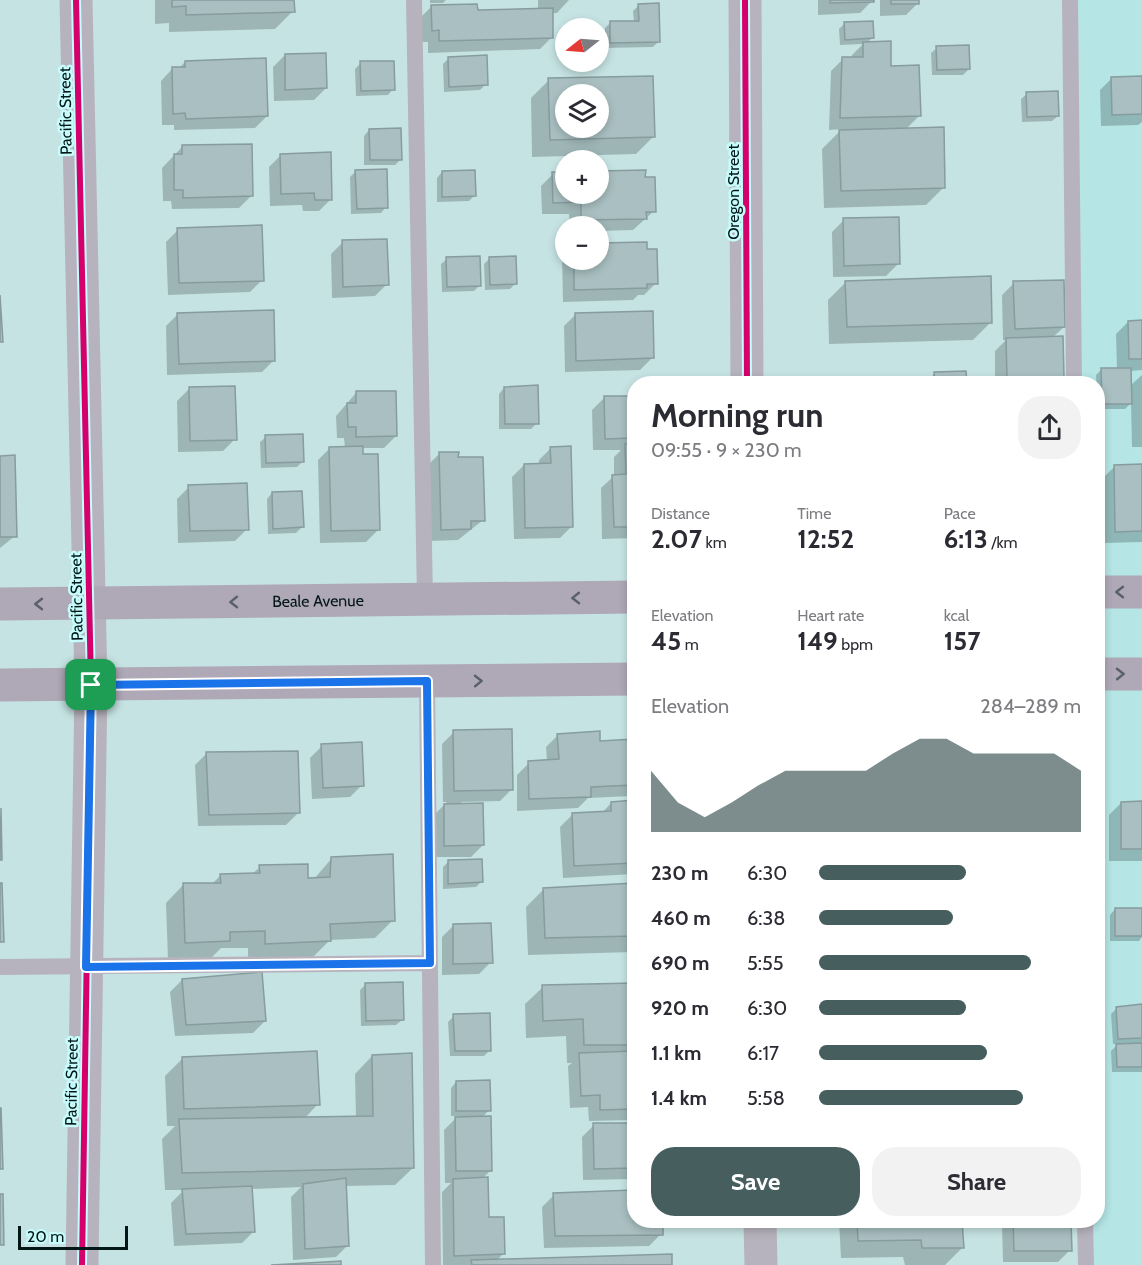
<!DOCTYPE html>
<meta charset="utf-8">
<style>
body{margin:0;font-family:Cabin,sans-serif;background:#f2f2f3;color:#2b2b33;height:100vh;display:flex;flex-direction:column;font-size:22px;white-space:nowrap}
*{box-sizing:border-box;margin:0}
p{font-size:20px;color:#7c7c81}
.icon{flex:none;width:33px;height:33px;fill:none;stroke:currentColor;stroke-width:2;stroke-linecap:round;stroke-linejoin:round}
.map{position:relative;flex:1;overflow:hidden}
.details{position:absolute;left:627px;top:376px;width:478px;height:852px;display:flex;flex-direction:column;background:#fff;border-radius:24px;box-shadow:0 3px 9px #0003}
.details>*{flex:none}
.needle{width:39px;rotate:253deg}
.buttons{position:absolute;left:555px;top:18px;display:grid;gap:12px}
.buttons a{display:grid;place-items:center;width:54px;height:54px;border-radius:50%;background:#fff;box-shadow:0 3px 9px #0003;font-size:30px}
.scale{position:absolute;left:18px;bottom:15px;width:110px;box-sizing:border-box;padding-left:6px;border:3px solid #031717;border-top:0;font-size:16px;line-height:21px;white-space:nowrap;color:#031717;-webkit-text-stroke:4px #c7fcfd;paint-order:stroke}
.pin{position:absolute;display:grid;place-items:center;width:51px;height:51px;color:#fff;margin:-26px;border-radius:12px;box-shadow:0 3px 9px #0006}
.round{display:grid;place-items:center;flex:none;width:63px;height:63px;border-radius:24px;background:#f2f2f3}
.overview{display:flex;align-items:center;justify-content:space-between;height:102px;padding:0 24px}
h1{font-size:33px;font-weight:800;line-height:45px}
.stats{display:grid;grid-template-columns:repeat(3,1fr);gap:9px;height:102px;padding:6px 24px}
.stats div{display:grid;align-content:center}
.stats b{font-size:26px;font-weight:800}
.stats small{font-size:16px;font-weight:400}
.stats p{font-size:16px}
.chart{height:168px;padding:12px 24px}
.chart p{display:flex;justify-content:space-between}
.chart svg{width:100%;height:108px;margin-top:6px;fill:#475e5e;opacity:.7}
.button{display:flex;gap:12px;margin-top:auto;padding:12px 24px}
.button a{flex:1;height:69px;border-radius:24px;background:#475e5e;color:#fff;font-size:24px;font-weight:800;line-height:69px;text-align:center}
.button a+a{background:#f2f2f3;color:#2b2b33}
ul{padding:0 24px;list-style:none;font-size:20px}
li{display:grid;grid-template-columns:96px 72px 1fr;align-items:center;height:45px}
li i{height:15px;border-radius:8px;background:#475e5e}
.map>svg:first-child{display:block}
</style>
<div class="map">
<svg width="1142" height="1265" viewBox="0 0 1142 1265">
<rect width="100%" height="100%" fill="#c6e3e3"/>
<path fill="#b5e5e5" d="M1078,0h64v1265h-53l-1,-44h10v-837h-16z"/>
<path fill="#0003" fill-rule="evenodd" d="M155,0h138v11l-18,18 -106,3v-9l-14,1z
M430,0h16l-3,3h-13z
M538,0h31l-12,13h-5v24l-12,12 -112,4v-11h-8l-1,-23 12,-12 45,4 62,-2z
M818,0h54v1l-12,12 -42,2z
M880,0h37l1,3 -12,12 -26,1z
M639,5l20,36 -6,6 -48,1v-20l5,-5 24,-1 -1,-11z
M845,23l27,15 -5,5 23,24 30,48 -15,15 39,57 -18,18 -102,3 -2,-59 20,-20 -13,1 2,-59 12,-12h9v-4l11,-11 -23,1 -1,-16z
M937,48l32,21 -6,6h-31l-1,-22z
M285,55l41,33 -12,12 -40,1 -1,-34z
M449,58l37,26 -6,6 -36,2 -1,-28z
M185,62l82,54 -12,12 -81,2v-5h-12l-1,-44 12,-13h6z
M361,63l32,26 -5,6 -32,1 -1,-27z
M652,77l2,59 -18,18 -104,3 -1,-59 18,-18zM566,94h32v34h-32z
M1142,77v45l-4,3 -37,1 -1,-36 12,-12z
M1027,94l31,22 -6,5 -30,1 -1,-23z
M369,130l32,29 -6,6h-31v-29z
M182,147l69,49 -12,12 -67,1 -1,-8h-8l-1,-33z
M281,155l50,44 -12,12h-16l-1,-6 -32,1 -1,-39z
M356,171l30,36 -5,6 -30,1 -1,-37z
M442,172l32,24 -5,5 -32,1v-24z
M553,174l13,20h32l46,-15 10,32 -21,19 -35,1v-5h-28l-1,-12h-27l-1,-28z
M844,220l54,44 -12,12 -53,1 -1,-45z
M178,230l84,50 -12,12 -82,3 -2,-53z
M343,242l44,42 -12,12 -43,2 -1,-44z
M566,254v6h32l58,23 -12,12h-6l-5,5 -70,2 -1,-45z
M490,258l25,26 -5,5 -25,1 -1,-26z
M447,259l33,26 -6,6 -32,1 -1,-28z
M846,282l145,40 -18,18 -144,4 -1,-44z
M1014,283l50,44 -12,11 10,39 -6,7h-91l4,-4 26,-1v-28l11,-11h-3l-1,-45z
M178,314l96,46 -12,12 -95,3 -1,-49z
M576,314l76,44 -12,12 -75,2 -1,-46z
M1128,322h14v48l-12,1v15l12,-11v72h-10l-1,-44 -6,6h-27l-2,-34 5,-5 16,-1 -1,-35z
M935,373l30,11h-36v-5z
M504,388l33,35 -6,6h-32v-35z
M189,389l46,50 -12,12 -45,1 -1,-51z
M356,393l40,43 -12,12h-23l17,82 -12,12 -46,1 -2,-83 12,-12h15l-1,-10h-7l-1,-22z
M634,397v141l-32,1 -1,-51 13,-12v-19l7,-7h-28l-1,-40 12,-12z
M266,437l36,25 -5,5 -36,1 -1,-26z
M551,448l21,78 -12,12 -46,1 -2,-62 12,-12h15v-5z
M440,453l17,6 26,61 -25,20 -28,1 -2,-76z
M0,457l15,79 -15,12z
M1142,466v76l-38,1 -2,-64 12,-12z
M189,487l58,42 -12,12 -57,2 -1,-44z
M272,493l30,34 -6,6 -28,1 -1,-35z
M454,732l58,57 -12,12 -39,1 22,43 -12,12h-39v-40l15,-15h-4l-1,-58z
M558,735l41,7 35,-1v51l-3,4 -43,2 -10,10 -61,3v-36l12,-12 18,-2 -1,-14z
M322,746l40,39 -12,12 -38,2 -2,-41z
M207,753l91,60 -12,12 -88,1 -3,-61z
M634,801v73l-71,4 -3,-51 12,-12 30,-2 9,-10z
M1142,802v59h-33v-46l12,-12z
M332,858l61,62 -18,18 -45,2 -18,18 -64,3v-13h-27l-10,10 -43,2 -2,-57 17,-18 29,-1 8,-8 32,-2 8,-7 54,12z
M448,862l33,20 -5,5 -33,2v-22z
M634,885v67l-106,3 -2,-48 18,-18z
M1115,909h27v28l-3,4h-29v-26z
M454,925l37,37 -12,12 -37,1v-38z
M182,980l83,41 -12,12 -78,3 -5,-44z
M366,984l36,36 -6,5 -35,1 -1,-36z
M634,985v135l-45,1 -1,-14 -18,1 -2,-42 4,-3h-5l-1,-27 -40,2 -1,-34 18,-17z
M1142,1006v66h-30l-1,-21 7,-7h-5l-2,-30 6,-6z
M454,1016l36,34 -6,6h-34l-2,-34z
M372,1056l41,112 -18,17 -50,1 3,59 -12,12 -43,3 -2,-63 10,-10 -50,2 3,42 -12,12 -68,3 -3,-43 13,-13h-19l-3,-51 13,-13h-8l-2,-50 17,-17 136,45 -14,15 52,-1 -1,-44z
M456,1082l33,28 -7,8 8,53 -8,8 5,40 16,35 -7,7 174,4h-227l-1,-73 9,-9h-6l-1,-53 14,-14h-7v-28z
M634,1124v55l-51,1 -1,-43 12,-12z
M634,1188v33h27v13l-12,12 -105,2 -2,-41 12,-12 77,-3z
M839,1221h122l1,27 -17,17h-40l-2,-8 -62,1z
M1005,1221h65v29l-12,12h-55l-1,-38z"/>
<path fill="#a9bfc1" stroke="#869c9e" stroke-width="1.5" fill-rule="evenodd" d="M172,0h122l1,12 -109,3v-9l-14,1z
M830,0h44v2l-44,1z
M891,0h28v4h-28z
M659,3l1,39 -50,1v-22h29l-1,-17z
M477,4l1,6 75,-2v30l-114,3v-11l-7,1 -1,-26z
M873,21l1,17 -29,2 -1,-18z
M891,41v25l28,-1 2,51 -81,2 2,-61h21v-15z
M969,45l1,24 -33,1 -1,-24z
M326,53l1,35 -42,2v-36z
M487,55l1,30 -39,2 -1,-30z
M266,58l2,58 -82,3 -1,-6 -12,1 -1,-47h13v-6z
M360,61h34l1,29 -34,1z
M653,76l2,61 -105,3 -2,-62zM566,94h32v34h-32z
M1142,76v38l-30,1 -1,-38z
M1058,91l1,25 -32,1 -1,-25z
M944,127l1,61 -104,3 -2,-61z
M401,128l1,32h-32l-1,-31z
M252,144l1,52 -70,2v-8h-9v-36h8v-9z
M331,152l1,48h-17l-1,-7 -33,1 -1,-40z
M387,169l1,39 -31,1 -2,-39z
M475,170l1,26 -34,1v-26z
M646,170l-1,7h10l1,35h-10l1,7 -66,1v-18l-28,1 -1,-31h14v22h32v-23z
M899,217l1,47 -56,2 -1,-48z
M262,225l2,56 -85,2 -2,-55z
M387,239l2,46 -46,2 -1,-47z
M647,242v7h10l1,35h-11v4l-73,2v-30h24v-17z
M480,256l1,30 -34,1 -1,-30z
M516,256l1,28 -27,1 -1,-28z
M991,276l1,47 -145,4 -2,-46z
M1064,280l1,47 -50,2 -2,-48z
M0,295l3,47h-3z
M274,310l1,51 -96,3 -2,-51z
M653,311l1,47 -78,3 -1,-48z
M1142,320v39h-13l-1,-38z
M1063,336l1,42 -57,2 -1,-42z
M1101,368h30l1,36h-30z
M966,371l1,13h-32l-1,-12z
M1004,377v7h-35v-5z
M538,385l1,39h-34l-1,-37z
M235,386l2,54 -47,1 -1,-54z
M356,391h40l1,45 -41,1v-10h-8l-1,-24h9z
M604,396h30v42l-29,1z
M303,434l1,28 -38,1 -1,-28z
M634,443v84h-20l-2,-52 14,-1 -1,-30z
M363,446v8h15l2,76 -49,1 -2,-84z
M571,446l2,81 -48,1 -1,-64 27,-1 -1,-16z
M439,452h20l-1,5h25l2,64h-14v8l-30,1z
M15,455l2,82h-17v-81z
M1142,464v67l-27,1 -1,-67z
M247,483l2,47 -59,1 -2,-46z
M302,491l2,36 -31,2 -1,-37z
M512,729l1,61 -59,1 -1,-61z
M600,731v10l34,-2v46l-43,2v10l-62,2 -1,-38 31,-2 -2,-25z
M362,742l2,44 -41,2 -2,-44z
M298,751l2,62 -91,2 -3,-63z
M634,800v63l-60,3 -2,-53 39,-2v-9z
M1142,801v48h-21v-47z
M483,803l1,42 -40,1v-42z
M1,808l1,52h-2z
M393,854l2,67 -65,3 1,17 -66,3v-13l-35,1v9l-45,2 -2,-60h38l-1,-9 40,-1 -1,-8 49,-1v14l22,-1 1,-20z
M482,859l1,23 -35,2v-24z
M0,883h2l2,59h-4z
M634,883v53l-89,2 -2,-50z
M1115,908h27v28h-27z
M491,923l2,40 -40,1v-40z
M262,972l4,49 -80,4 -4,-46z
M403,982l1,38 -38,1 -1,-38z
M634,983v62h-50l-1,-26 -40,2 -1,-36z
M1142,1004v34l-24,1 -2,-32z
M490,1013l1,38h-36l-2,-37z
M1142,1043v24h-25l-1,-23z
M317,1051l3,54 -136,4 -2,-52z
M634,1051v58l-34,1v-15l-19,1 -2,-43z
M412,1053l2,115 -232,5 -3,-54 194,-3 -1,-61z
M490,1080l1,31h-35v-30z
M1,1108l2,61h-3v-61z
M491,1116l1,55h-36l-1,-54z
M593,1123h41v45l-40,1z
M488,1177l1,40h15l1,37 -51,2 -1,-77z
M346,1178l3,68 -44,3 -2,-65z
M252,1186l3,46 -69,2 -4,-45z
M634,1190v31h29v14l-108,1 -2,-43z
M0,1194h3l1,51h-4z
M857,1221h105l2,27h-42l-1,-8 -63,1z
M1013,1221h58l1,30h-58z
M672,1254v11h-200l-1,-5z
M341,1261v4h-70z"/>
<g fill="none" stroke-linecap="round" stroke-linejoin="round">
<path stroke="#b7b3be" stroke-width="16" d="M414,0l11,599
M1070,0l4,384
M427,681l6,584
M0,967l430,-4
M1085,1221l1,44"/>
<path stroke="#b7b3be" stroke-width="33" d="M76,0l15,685 -9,580
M745,0l2,384
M760,1221l1,44"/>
<g stroke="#afa8b7" stroke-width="33">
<path d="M1098,592h44"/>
<path id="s1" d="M0,604l634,-7"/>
<path d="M1098,674h44"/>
<path d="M0,685l634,-6"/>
</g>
<g stroke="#c7fcfd" stroke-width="10">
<path id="cycleway" d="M76,0l15,685 -9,580
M745,0l2,384"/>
</g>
<use href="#cycleway" stroke="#d6006c" stroke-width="6"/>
</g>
<defs><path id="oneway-chevron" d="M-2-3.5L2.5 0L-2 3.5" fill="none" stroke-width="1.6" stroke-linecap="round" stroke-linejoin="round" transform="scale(1.5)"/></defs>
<g stroke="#596067">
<use href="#oneway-chevron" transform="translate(1120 592) rotate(180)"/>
<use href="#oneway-chevron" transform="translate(576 598) rotate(179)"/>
<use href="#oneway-chevron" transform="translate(234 602) rotate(179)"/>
<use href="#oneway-chevron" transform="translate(39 604) rotate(180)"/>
<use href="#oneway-chevron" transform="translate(1120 674) rotate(-1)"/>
<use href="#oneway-chevron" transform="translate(478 681) rotate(-1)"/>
</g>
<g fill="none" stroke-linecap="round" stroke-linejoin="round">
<g stroke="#fff" stroke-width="12">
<path id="route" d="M427,681l3,282 -344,4 5,-282z"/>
</g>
<use href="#route" stroke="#1a73e8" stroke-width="8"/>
</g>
<g text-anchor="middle" stroke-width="5" stroke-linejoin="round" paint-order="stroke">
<g font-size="16" fill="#031717" stroke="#c7fcfd">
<text transform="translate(65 111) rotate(-91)" y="6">Pacific Street</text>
<text transform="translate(733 192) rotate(-90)" y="6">Oregon Street</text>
<text transform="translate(76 597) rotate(-91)" y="6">Pacific Street</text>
<text dy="6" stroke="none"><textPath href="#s1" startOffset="318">Beale Avenue</textPath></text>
<text transform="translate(71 1082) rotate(-89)" y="6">Pacific Street</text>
</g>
</g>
</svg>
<div class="buttons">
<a><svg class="needle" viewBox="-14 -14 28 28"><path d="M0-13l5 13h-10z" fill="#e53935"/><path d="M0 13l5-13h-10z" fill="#7c7c81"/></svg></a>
<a><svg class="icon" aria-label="layers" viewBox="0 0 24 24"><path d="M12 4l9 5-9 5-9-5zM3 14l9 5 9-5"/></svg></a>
<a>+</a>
<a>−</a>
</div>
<div class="scale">20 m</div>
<div class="pin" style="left:91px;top:685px;background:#1e9e55"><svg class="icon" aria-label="arrive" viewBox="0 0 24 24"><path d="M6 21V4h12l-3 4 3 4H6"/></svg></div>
<section class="details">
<div class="overview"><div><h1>Morning run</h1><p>09:55 · 9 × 230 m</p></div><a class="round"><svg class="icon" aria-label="share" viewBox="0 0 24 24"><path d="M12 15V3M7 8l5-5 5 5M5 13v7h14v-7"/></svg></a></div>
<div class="stats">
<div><p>Distance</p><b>2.07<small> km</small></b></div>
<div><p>Time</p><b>12:52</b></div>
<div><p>Pace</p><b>6:13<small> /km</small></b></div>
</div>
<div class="stats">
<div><p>Elevation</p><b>45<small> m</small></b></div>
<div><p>Heart rate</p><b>149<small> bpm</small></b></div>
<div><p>kcal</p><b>157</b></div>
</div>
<div class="chart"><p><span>Elevation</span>284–289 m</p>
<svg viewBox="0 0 160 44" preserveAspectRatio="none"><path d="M0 44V19L10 32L20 38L30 32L40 25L50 19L60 19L70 19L80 19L90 12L100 6L110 6L120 12L130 12L140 12L150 12L160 19V44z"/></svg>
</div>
<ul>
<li><b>230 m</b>6:30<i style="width:56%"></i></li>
<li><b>460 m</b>6:38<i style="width:51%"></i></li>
<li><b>690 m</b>5:55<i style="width:81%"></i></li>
<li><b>920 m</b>6:30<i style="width:56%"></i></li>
<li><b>1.1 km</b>6:17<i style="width:64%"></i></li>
<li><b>1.4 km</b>5:58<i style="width:78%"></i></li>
</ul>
<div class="button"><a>Save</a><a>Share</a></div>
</section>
</div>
